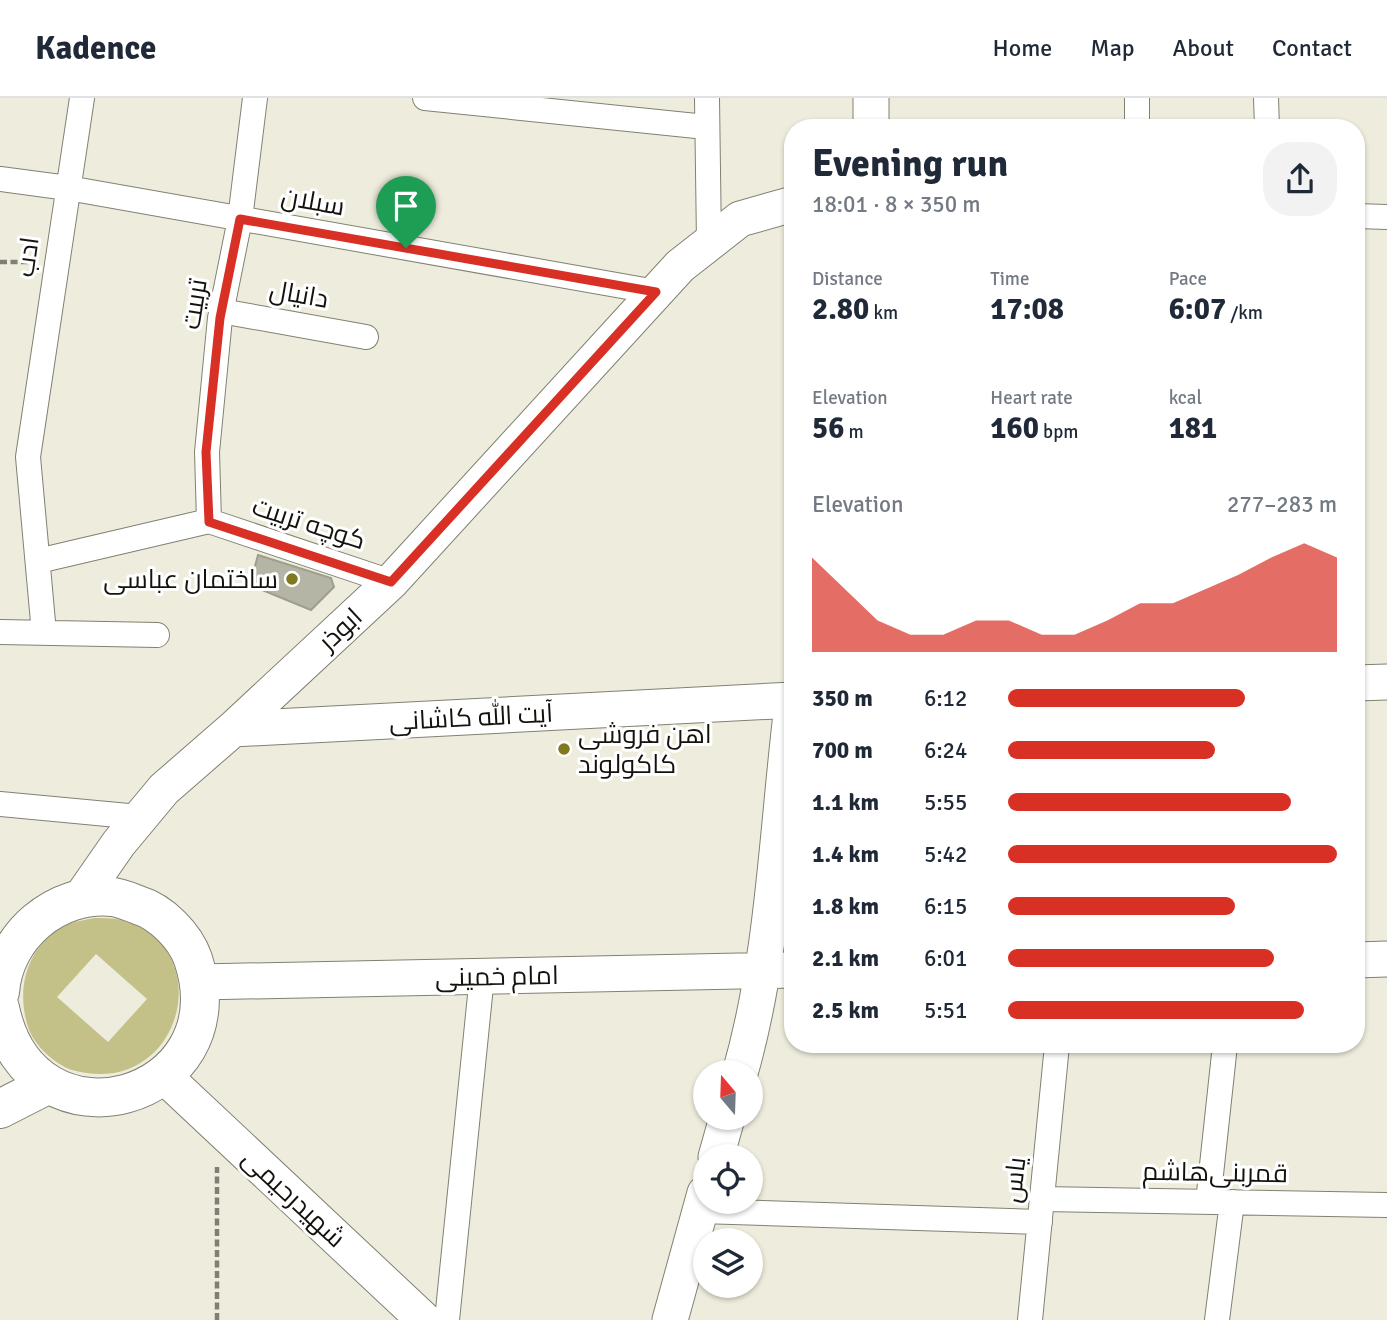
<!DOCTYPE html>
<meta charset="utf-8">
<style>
body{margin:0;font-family:Signika,Cairo,sans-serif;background:#f2f2f3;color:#1f2937;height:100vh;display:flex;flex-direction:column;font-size:26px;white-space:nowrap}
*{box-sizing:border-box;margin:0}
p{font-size:23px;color:#747a83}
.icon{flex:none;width:38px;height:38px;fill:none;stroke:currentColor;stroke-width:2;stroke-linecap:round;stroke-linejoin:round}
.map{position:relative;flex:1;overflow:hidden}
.panel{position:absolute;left:784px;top:21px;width:581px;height:934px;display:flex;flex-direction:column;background:#fff;border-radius:28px;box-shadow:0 2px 5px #0004}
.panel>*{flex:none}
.needle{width:46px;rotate:341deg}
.tools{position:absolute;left:693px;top:962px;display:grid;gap:14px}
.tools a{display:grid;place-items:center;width:70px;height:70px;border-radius:50%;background:#fff;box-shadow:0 2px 5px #0004;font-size:35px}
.pin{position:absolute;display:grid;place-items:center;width:60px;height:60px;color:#fff;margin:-72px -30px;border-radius:50% 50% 50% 0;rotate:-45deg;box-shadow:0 0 7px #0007}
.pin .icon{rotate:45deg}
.round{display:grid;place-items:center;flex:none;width:74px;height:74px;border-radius:28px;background:#f2f2f3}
.head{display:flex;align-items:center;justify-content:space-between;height:119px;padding:0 28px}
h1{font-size:38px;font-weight:700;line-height:52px}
.figures{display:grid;grid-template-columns:repeat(3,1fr);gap:10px;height:119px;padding:7px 28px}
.figures div{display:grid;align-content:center}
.figures b{font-size:30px;font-weight:700}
.figures small{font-size:19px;font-weight:400}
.figures p{font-size:19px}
.chart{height:196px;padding:14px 28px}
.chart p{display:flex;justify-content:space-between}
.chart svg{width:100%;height:126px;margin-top:7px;fill:#d93025;opacity:.7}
ul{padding:0 28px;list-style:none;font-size:23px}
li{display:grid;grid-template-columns:112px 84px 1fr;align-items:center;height:52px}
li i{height:18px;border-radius:9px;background:#d93025}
header{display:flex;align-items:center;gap:42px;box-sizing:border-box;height:98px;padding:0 35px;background:#fff;border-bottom:2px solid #e0e1e3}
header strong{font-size:33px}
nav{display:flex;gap:38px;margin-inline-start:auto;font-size:24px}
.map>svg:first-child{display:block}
</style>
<header>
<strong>Kadence</strong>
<nav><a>Home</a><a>Map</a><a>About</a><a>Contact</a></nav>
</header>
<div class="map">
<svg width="1387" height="1222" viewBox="0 0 1387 1222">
<rect width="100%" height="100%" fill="#eeeddd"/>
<path fill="#c4c188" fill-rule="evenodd" d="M94,820c9,0 19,0 27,2 101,27 60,181 -49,150 -18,-6 -38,-25 -44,-43 -13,-40 0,-85 41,-103 7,-3 17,-4 25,-6zM96,856l51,45 -39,43 -51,-45z"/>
<path fill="#b5b5a6" stroke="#9e9d8e" stroke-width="2" d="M258,457l73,23 3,9 -23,23 -61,-25z"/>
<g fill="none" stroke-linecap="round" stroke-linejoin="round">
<g stroke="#818172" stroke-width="26">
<path id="street" d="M425,0l281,29
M707,0l2,145
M1137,0v30
M1266,0l1,30
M0,81l68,9 588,104
M1356,118l31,1
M221,213l145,26
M209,423l-2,-69 13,-134 20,-99 15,-121
M209,423l182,61
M38,463l171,-40
M0,534l157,3
M44,535l-16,-176 54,-359
M0,706l139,13
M1042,1101l345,6
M1208,1104l17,-157
M700,1113l340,11
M447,1222l35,-344
M1030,1222l27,-275
M1217,1222l15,-118"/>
</g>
<g stroke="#818172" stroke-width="37">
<path id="secondary" d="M871,30v-30
M1356,585l31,-1
M233,631l560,-29
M80,801l39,-56 45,-54 69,-60 158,-147 289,-316 60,-47 53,-15
M1356,862l31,-1
M200,884l593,-12
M740,975c35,-122 37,-250 53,-375
M164,978l260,244
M716,1059l11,-39
M670,1222l35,-127"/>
</g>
<g stroke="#818172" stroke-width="40">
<path id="primary" d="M0,894c4,-56 56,-101 113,-95 8,1 17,5 25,8 23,7 47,31 55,54 47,142 -162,201 -193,49
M0,1011l49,-25"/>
</g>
<path stroke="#807f75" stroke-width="4.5" stroke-dasharray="7 3.5" stroke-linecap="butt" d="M0,164h34
M217,1222v-153"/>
<use href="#street" stroke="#fff" stroke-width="24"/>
<use href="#secondary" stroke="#fff" stroke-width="35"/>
<use href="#primary" stroke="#fff" stroke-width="38"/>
</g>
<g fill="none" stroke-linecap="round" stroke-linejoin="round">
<g stroke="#fff" stroke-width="14">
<path id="route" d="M240,121l416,73 -265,290 -182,-60 -3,-70 14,-134z"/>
</g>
<use href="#route" stroke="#d93025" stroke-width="9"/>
</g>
<g fill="#80791e" stroke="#fff" stroke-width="2.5">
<circle cx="292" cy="481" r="7"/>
<circle cx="564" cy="651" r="7"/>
</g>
<g text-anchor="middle" stroke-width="6" stroke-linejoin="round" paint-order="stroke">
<g font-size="26" fill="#13120d" stroke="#fff">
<text transform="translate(313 103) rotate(10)" y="9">سبلان</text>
<text transform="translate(27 159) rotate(-82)" y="9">ادب</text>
<text transform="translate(299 196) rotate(10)" y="9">دانیال</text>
<text transform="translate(194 206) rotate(-81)" y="9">تربیت</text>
<text transform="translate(309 425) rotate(18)" y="9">کوچه تربیت</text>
<text transform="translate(340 531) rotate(-43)" y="9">ابوذر</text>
<text transform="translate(471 619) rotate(-3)" y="9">آیت الله کاشانی</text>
<text transform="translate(497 878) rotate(-1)" y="9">امام خمینی</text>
<text transform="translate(1215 1074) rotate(1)" y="9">قمربنی‌هاشم</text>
<text transform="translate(1014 1082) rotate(-84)" y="9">یاس</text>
<text transform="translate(294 1100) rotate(43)" y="9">شهیدرحیمی</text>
</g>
<g font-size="26" fill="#13120d" stroke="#fff" text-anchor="end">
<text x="278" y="490">ساختمان عباسی</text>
<text x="578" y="645" text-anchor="start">اهن فروشی<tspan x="578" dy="30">کاکولوند</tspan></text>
</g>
</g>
</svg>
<div class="tools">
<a><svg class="needle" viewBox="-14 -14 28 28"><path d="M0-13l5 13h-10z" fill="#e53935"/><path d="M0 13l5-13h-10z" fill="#747a83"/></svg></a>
<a><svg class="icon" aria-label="locate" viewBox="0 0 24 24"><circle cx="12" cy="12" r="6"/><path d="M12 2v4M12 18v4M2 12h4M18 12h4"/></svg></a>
<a><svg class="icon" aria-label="layers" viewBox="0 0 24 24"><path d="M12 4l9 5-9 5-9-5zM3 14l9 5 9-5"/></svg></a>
</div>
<div class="pin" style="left:406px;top:150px;background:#1e9e55"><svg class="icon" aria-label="arrive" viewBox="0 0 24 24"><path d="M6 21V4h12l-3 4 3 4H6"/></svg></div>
<section class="panel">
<div class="head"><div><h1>Evening run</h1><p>18:01 · 8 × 350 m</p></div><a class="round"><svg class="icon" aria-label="share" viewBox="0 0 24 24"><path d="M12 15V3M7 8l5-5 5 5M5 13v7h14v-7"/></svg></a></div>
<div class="figures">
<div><p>Distance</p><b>2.80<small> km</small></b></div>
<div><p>Time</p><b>17:08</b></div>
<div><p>Pace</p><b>6:07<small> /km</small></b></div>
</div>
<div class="figures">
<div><p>Elevation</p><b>56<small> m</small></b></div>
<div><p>Heart rate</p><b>160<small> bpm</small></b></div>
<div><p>kcal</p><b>181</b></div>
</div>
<div class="chart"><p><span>Elevation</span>277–283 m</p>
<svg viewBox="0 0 160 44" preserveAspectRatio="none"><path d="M0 44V11L10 22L20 33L30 38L40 38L50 33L60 33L70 38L80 38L90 33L100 27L110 27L120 22L130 17L140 11L150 6L160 11V44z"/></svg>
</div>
<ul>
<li><b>350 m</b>6:12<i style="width:72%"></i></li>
<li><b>700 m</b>6:24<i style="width:63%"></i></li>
<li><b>1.1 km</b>5:55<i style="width:86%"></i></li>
<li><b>1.4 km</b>5:42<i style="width:100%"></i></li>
<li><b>1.8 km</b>6:15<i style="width:69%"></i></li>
<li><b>2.1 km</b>6:01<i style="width:81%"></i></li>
<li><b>2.5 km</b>5:51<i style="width:90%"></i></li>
</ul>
</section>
</div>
